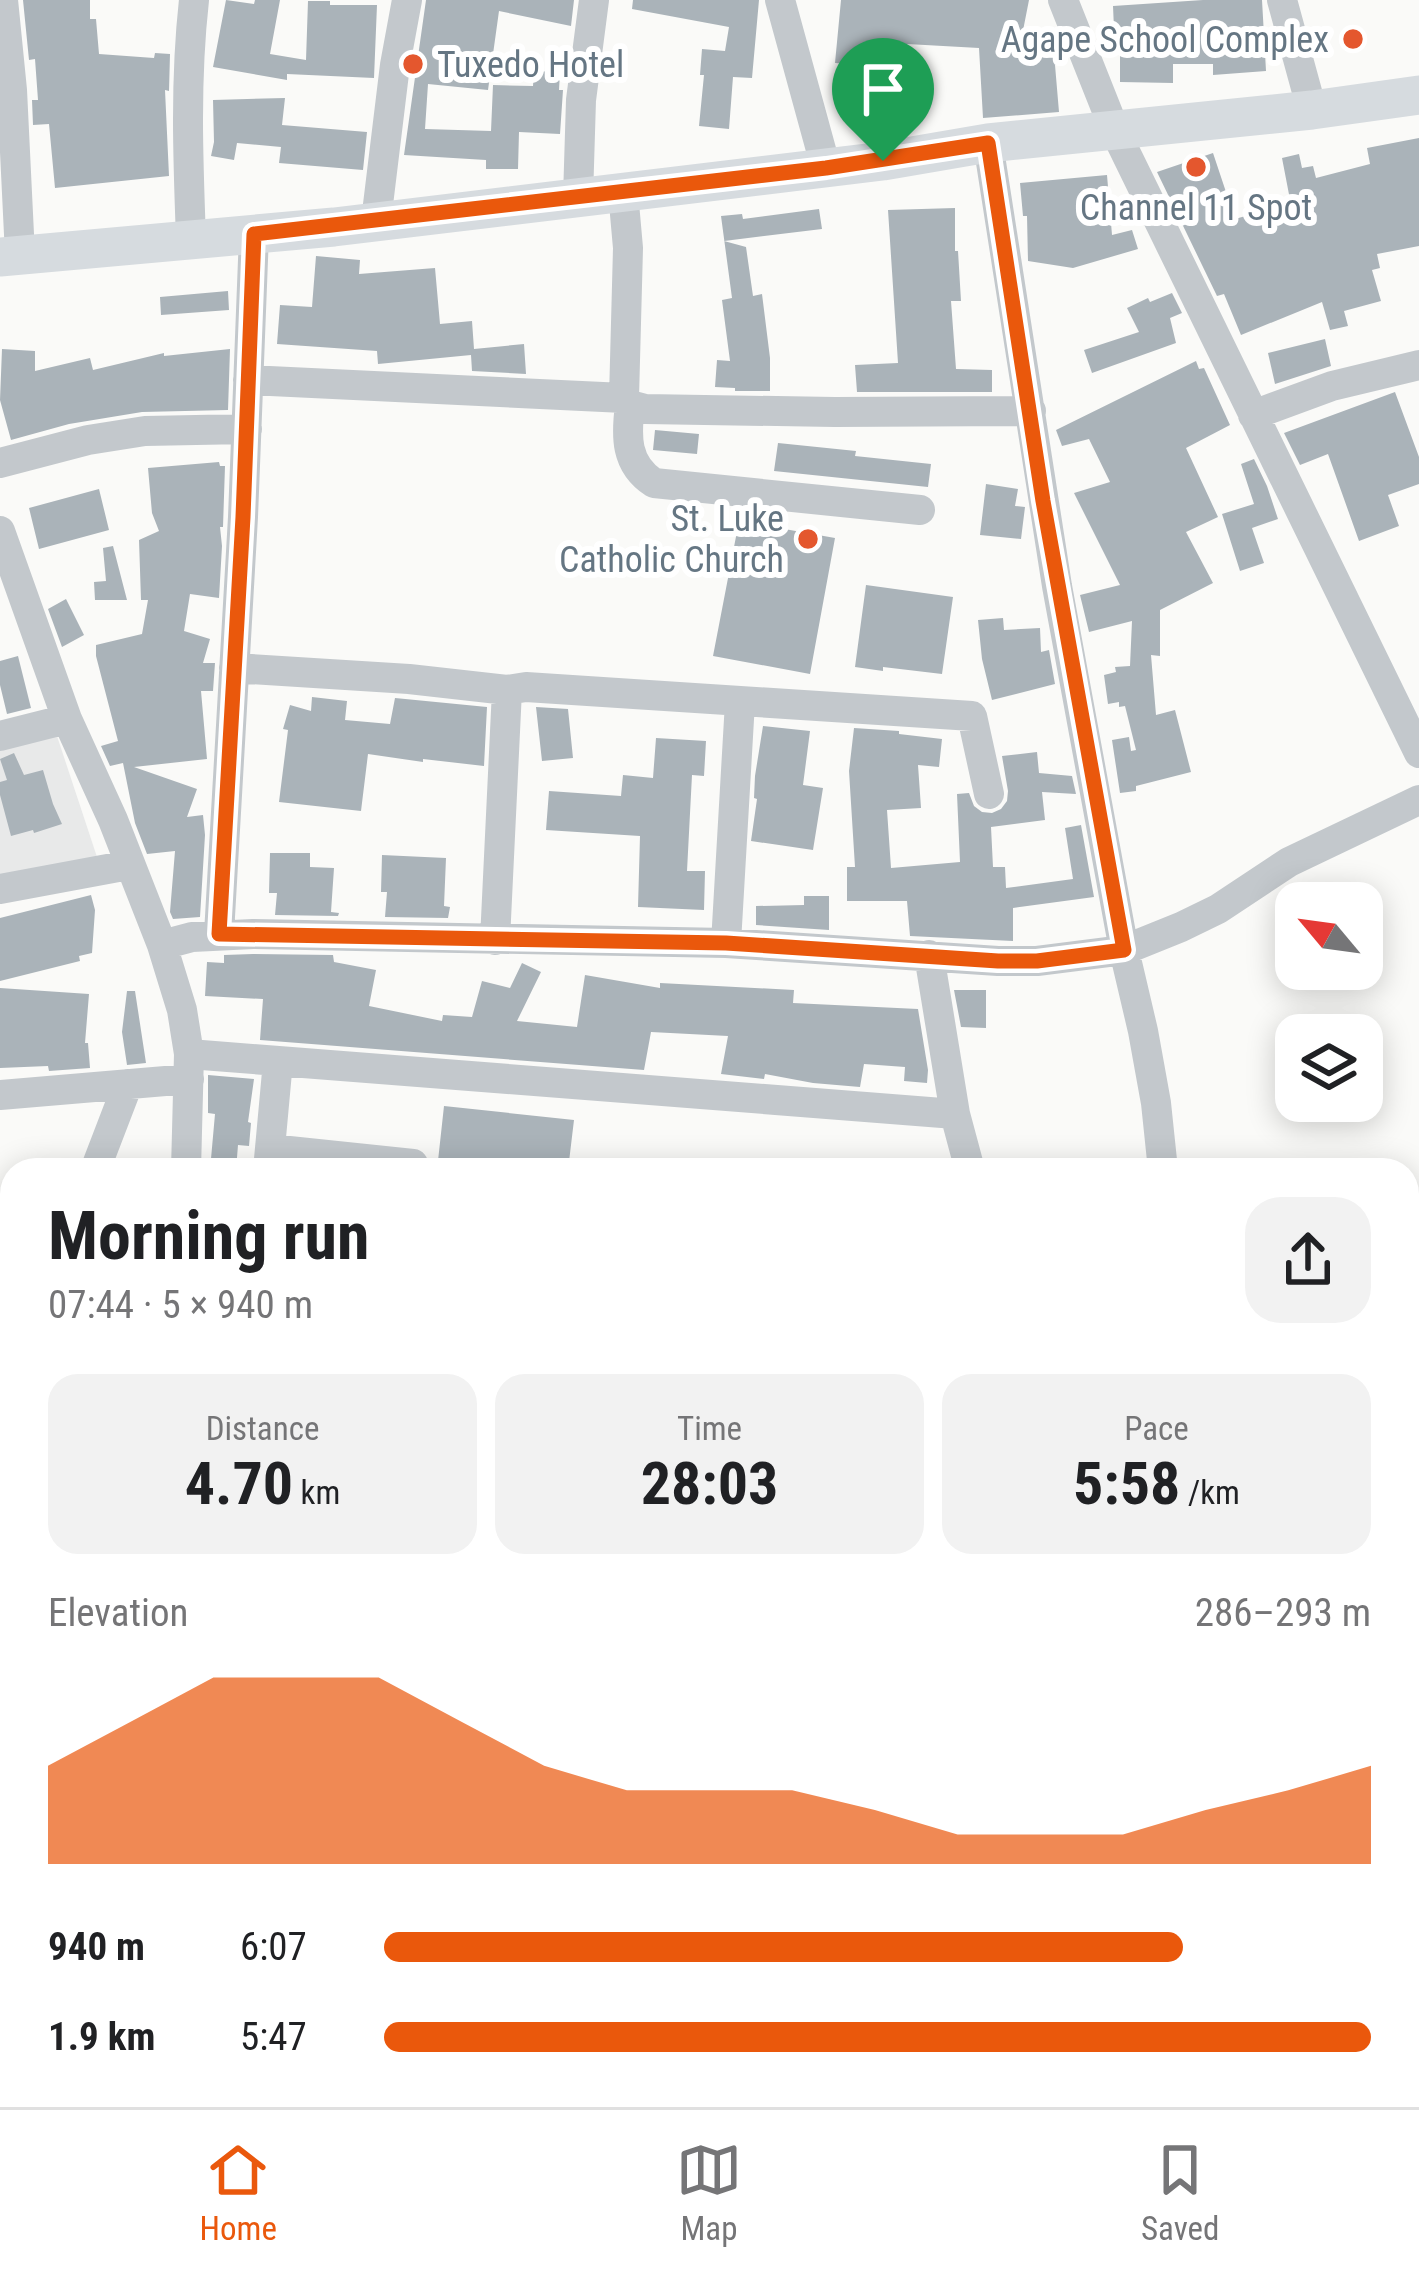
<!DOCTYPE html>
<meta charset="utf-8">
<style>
body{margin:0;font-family:"Roboto Condensed",sans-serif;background:#f2f2f2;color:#202124;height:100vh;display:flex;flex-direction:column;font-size:45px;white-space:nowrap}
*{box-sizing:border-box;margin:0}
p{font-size:39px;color:#757577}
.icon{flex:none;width:66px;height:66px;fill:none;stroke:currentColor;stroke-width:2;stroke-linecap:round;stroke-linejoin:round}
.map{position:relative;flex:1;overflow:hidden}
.panel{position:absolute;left:0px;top:1158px;width:1419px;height:951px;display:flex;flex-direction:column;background:#fff;border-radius:36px 36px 0 0;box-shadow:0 6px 30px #0003}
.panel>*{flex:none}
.needle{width:78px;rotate:299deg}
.buttons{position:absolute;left:1275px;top:882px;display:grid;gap:24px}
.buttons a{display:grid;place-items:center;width:108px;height:108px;border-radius:24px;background:#fff;box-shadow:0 6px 30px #0003;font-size:60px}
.pin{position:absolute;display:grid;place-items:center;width:102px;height:102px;color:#fff;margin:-123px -51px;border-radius:50% 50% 50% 0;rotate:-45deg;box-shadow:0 0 12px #0007}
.pin .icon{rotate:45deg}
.round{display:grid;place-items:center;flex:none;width:126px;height:126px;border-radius:36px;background:#f2f2f2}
.head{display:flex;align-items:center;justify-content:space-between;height:204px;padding:0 48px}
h1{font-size:66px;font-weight:700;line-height:90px}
.stats{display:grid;grid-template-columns:repeat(3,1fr);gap:18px;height:204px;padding:12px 48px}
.stats div{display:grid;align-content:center;border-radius:30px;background:#f2f2f2;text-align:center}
.stats b{font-size:60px;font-weight:700}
.stats small{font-size:33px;font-weight:400}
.stats p{font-size:33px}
.chart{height:336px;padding:24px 48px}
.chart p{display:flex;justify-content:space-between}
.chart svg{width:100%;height:216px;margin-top:12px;fill:#ea580c;opacity:.7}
ul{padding:0 48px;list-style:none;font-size:39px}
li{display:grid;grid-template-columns:192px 144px 1fr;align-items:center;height:90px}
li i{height:30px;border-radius:15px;background:#ea580c}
.dock{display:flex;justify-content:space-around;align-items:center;height:168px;border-top:3px solid #e0e0e0;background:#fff;font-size:33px;color:#757577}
.dock a{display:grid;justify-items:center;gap:6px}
.dock .current{color:#ea580c}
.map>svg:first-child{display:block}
</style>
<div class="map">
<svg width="1419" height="2107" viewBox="0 0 1419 2107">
<rect width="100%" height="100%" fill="#fafaf8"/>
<path fill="#e8e9e9" d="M57,736l40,121 -97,29v-136z"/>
<path fill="#aab3b9" d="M23,0h67v19h6l3,35 55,4 1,-5 15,1 -1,37 -4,-1 4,86 -114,12 -6,-64 -16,1 -1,-25h6l-3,-41 -6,1z
M226,0l28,4 1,-4h25l-10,54 36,6 2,-59h22v4h47l-3,73 -87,-4v6l-74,-13z
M426,0h148l-3,26 -72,-15 -11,79 -60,-6 -3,45 66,2 2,-46 40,1 1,-15 26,1 -1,18h4l-3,44 -41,-2 -1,37h-32v-9l-82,-5z
M633,0h126l-7,78 -19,-1 -4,52 -30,-3 5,-51h-4l2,-26 23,2 4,-24 -97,-18z
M841,0h188l-11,56 30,-17 13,23 -6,3 4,47 -76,6 -4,-70 -90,-5 -2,24 -52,-4z
M1203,0h59l4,71 -53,4v-11h-40v19l-53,-1v-54l-6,1 -1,-23z
M285,98l-3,27 85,7 -4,38 -84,-7 2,-16 -44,-4 -3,17 -23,-4 3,-14 -1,-42z
M1419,138v108l-42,8 3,14 -8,2 9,31 -37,10 4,15 -18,4 -8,-28 -81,33 -17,-41 -7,2 -60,-124 56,-19 22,66 21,-6 1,4 35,-7 -10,-52 17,-4 3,14 11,-2 3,12 54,-14 -3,-16z
M1107,175l5,60 20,-5 6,19 -65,19 -45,-7 -1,-45h-4l-3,-33z
M955,208v43h3l3,50h-10l5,68 36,1v22h-135l-2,-27 43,-2 -10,-153z
M819,209l3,20 -98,12 22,6 7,49 9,-2 8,64v33h-35v-3l-20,-1 2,-27 13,1 -8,-61 10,-2 -11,-82 21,-2 1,5z
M316,256l44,4 -1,14 76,-6 5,56 32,-3 2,28 50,-5 2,30 -54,-3 -1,-16 -93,9 -1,-13 -100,-7 3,-39 32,2z
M228,291l1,19 -68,5 -1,-18z
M1172,293l10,20 -12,5 6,25 -84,30 -8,-23 55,-18 -12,-24 21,-10 2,4z
M1325,339l6,27 -56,18 -7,-31z
M2,349l33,2v20l55,-13 3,12 71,-17v3l66,-7 -2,61 -86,2 -73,12 -58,16 -11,-40z
M1196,361l3,8 5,-1 26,57 -44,23 32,69 -32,15 27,51 -53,27v46l-9,-1 5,60 19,-5 16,62 -55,14v5l-16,2 -8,-53 17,-3 2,14 5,-1 -11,-44 -6,1v-5l-11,2 -4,-29 12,-3 -1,-5 15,-1 2,-45 -43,11 -9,-37 40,-10 -46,-92 36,-11 -21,-43 -27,7 -6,-16z
M1395,392l24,65v27l-31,11 11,31 -40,15 -31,-87 -28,11 -16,-32z
M655,430l44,4 -2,20 -44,-4z
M778,443l78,8 -1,5 76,8 -3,23 -154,-16z
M1254,459l13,27 11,33 -26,9 12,35 -24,8 -18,-57 32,-10 -13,-40z
M219,462l1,4h5l-2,61h-3l2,19 -3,52 -29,-4 -6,37 26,8 -7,24h12l-2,28h-12l6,68 -73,8 63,22 -10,28 16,-2 2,20 -5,82 -27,2 -3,-7 5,-61 -28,3 -12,-31 -12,-60 -13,3 -9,-20 17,-5 -22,-85v-11l46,-11 6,-34h-7l-2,-60 20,-9 -7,-18 -4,-45z
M986,484l32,5 -3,17 10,1 -4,32 -41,-4z
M99,489l10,41 -70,19 -10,-41z
M739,521l96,17 -25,136 -97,-18z
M113,546l14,54h-32l-1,-18 12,-1 -3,-33z
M866,585l87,12 -11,77 -59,-7v4l-28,-4z
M66,599l18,36 -22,12 -14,-38z
M1003,618l1,12 36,-2 1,24 8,-2 6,34 -63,16 -10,-41 -4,-39z
M18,656l13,52 -24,6 -7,-29v-24z
M312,697l35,4 -2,19 45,4 5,-26 92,9 -3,59 -61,-7v3l-55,-8 -7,57 -82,-9 9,-72 -5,-1 7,-24 21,6z
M536,707l32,2 5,49 -31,3z
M763,726l47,5 -7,54 20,3 -10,62 -62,-9 6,-42 -3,-1 1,-22z
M854,728l45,3v3l43,5 -3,28 -21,-2 3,43 -34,2 4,58 69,-6 -3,-68 12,-1 5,13 8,6 10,1 9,-4 6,-8 1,-10 -6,-35 35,-4 2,21 33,3 4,18 -34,-2 3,28 -54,7 2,40h12l1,21 67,-9 -8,-51 16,-3 13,72 -81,11v33l-103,-5 -3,-35h-60v-34h8l-6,-96z
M656,738l50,3 -2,35 -12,-1 -5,96h18l-1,39 -66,-3 2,-71 -94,-6 3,-39 72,5 2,-21 30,3z
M14,753l10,22 19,-5 10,34 9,20 -28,9 -1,-3 -22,6 -11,-41v-13l7,-2 -7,-21z
M270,853h40v14l24,1 -3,44 8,1 -1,3 -63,-1 2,-22h-8z
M382,855l64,3 -2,48 6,1 -2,11 -63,-1 2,-25h-6z
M91,895l4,15 -3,43 -13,3 1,5 -80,20v-63z
M804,896h25v34l-73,-5v-19l48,-1z
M253,954l80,1 1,7 42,8 -7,36 73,15 1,-6 29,2 10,-36 28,7 12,-25 19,9 -24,49 60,6 8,-52 75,13v-5l134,7 -1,13 125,6 10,61 -1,13 -23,-2 1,-14 -41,-3 -4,23 -47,-4 -48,-9 -1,5 -43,-5 7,-38 -77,-4 -7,38 -384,-30 3,-41 -58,-3 2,-34 17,1v-8z
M0,988l89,6 -4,49h3l2,25 -41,3 -1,-5 -48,2z
M954,990h32v38l-25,-1z
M127,991h8l11,72 -19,2 -5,-33z
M208,1075l46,4 -6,43 3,1 -2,23 -11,-1 -2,25h-26l5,-56 -7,-1z
M444,1106l130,14 -6,50 -49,-5 -1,5h-81z"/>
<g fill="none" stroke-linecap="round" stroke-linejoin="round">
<path stroke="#c3c8cc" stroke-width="30" d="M3,0l9,90 8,165
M780,0l46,168
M1063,0l52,131 304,622
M1282,0l30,110
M988,143l69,443 67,364 19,81 13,72 7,67
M623,192l5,56 -4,150 6,7 15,4 190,3 196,-1
M578,198l3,-98 13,-100
M376,221l19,-156 12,-65
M191,239c-3,-80 -6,-159 3,-239
M248,380l376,18
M630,405c-4,31 -5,59 24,78l266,27
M1253,415l79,-29 87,-21
M0,463l88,-23 57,-9 102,-2
M0,531l67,188 46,101 49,125 20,65 7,44 -3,116
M234,668l175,11 98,11 19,-3 446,29 17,78
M0,736l67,-17
M0,889l129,-24
M219,934l24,-417 11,-283
M495,940l12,-250
M726,943l14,-241
M162,945l30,-8 61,-3 473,9 272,18h39l87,-11 57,-23 37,-18 71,-47 130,-62
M929,955l26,159 15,56
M189,1054l766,60
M0,1095l189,-16
M270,1149l143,15
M95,1170l33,-86
M268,1170l10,-109
M1407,1226l12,-5
M0,1330l12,-15
M0,1397l12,-3
M1407,1404l12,11
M1407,1544l12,-2
M1407,1656l12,-2
M0,1689l12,-2
M1407,1868l12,-2
M0,2002h12
M161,2097v10
M414,2097v10
M997,2097v10
M679,2107v-10
M811,2107v-10
M1191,2107l1,-10
M1391,2107v-10"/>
<path stroke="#d6dbdf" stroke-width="39" d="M0,257l334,-30 549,-66 105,-18 324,-33 107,-15"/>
</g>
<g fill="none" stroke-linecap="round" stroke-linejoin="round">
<g stroke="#fff" stroke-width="24">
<path id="route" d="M988,143l55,358 81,449 -87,11h-39l-272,-18 -507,-9 24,-417 11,-283 572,-66z"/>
</g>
<use href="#route" stroke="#ea580c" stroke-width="15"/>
</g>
<g fill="#e4572e" stroke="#fff" stroke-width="4.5">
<circle cx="1353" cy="39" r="12"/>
<circle cx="413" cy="64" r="12"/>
<circle cx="1196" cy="167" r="12"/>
<circle cx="808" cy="539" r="12"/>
</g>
<g text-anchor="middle" stroke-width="12" stroke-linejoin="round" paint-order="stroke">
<g font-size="36" fill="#657683" stroke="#fff" text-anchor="end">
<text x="1329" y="52">Agape School Complex</text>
<text x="437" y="77" text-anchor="start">Tuxedo Hotel</text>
<text x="1196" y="220" text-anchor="middle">Channel 11 Spot</text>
<text x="784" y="531">St. Luke<tspan x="784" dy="41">Catholic Church</tspan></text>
</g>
</g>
</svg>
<div class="buttons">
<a><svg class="needle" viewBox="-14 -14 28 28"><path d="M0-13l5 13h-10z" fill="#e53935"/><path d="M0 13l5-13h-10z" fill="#757577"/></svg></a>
<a><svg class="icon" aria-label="layers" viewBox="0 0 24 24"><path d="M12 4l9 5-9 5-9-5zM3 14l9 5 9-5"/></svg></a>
</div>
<div class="pin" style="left:883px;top:161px;background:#1e9e55"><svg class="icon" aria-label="arrive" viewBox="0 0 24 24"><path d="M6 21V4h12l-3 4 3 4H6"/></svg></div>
<section class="panel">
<div class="head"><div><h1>Morning run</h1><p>07:44 · 5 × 940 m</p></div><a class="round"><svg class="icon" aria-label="share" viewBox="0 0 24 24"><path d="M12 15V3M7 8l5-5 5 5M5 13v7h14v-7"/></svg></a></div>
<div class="stats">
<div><p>Distance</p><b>4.70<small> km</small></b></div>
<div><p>Time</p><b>28:03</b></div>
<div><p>Pace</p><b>5:58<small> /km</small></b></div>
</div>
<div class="chart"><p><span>Elevation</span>286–293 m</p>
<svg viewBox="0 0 160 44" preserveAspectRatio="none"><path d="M0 44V24L10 15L20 6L30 6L40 6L50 15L60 24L70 29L80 29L90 29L100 33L110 38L120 38L130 38L140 33L150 29L160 24V44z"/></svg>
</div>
<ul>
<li><b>940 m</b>6:07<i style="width:81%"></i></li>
<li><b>1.9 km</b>5:47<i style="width:100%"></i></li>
</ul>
</section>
</div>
<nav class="dock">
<a class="current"><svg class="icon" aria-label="home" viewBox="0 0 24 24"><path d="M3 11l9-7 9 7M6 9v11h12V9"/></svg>Home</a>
<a><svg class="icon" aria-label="map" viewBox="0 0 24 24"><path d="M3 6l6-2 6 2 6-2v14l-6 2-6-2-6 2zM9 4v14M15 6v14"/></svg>Map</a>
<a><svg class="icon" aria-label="saved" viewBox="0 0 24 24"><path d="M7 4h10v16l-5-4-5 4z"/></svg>Saved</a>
</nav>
